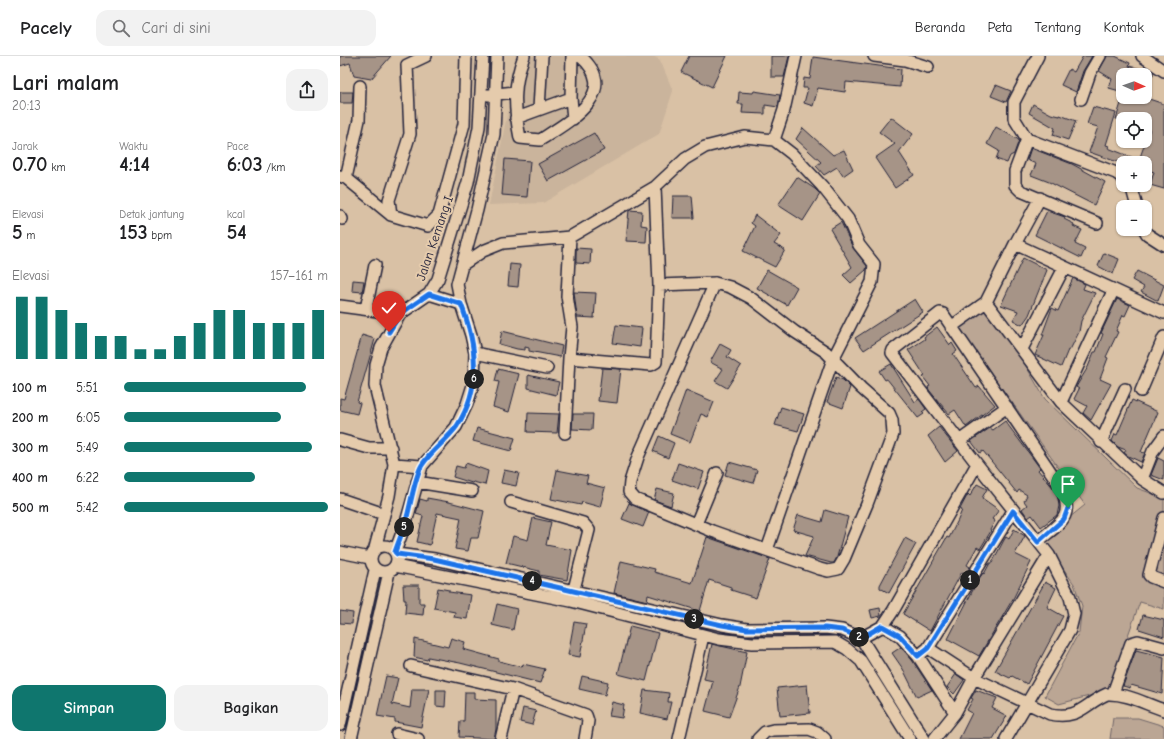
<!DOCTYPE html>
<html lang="id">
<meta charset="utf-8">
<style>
body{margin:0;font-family:"Comic Neue",sans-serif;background:#f2f2f2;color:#202124;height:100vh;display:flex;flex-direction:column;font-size:15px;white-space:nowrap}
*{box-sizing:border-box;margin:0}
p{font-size:13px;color:#757577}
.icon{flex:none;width:22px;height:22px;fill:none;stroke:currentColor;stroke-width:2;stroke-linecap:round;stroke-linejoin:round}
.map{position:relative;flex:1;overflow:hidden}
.sheet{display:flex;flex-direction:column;background:#fff;width:340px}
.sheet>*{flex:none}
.needle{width:26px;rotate:92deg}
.buttons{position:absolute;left:776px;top:12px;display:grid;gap:8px}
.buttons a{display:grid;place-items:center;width:36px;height:36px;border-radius:8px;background:#fff;box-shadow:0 1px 3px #0004;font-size:20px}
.pin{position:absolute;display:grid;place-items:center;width:34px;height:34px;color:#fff;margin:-41px -17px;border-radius:50% 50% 50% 0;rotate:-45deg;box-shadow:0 0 4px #0007}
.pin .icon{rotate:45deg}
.km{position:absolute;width:20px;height:20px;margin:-10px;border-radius:50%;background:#222;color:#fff;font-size:11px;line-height:20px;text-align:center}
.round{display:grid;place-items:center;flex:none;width:42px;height:42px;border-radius:12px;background:#f2f2f2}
.summary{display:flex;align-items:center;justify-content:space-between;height:68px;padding:0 12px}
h1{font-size:22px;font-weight:700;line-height:30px}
.stats{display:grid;grid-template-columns:repeat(3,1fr);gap:6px;height:68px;padding:4px 12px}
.stats div{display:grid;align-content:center}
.stats b{font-size:20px;font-weight:700}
.stats small{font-size:11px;font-weight:400}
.stats p{font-size:11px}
.chart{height:112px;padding:8px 12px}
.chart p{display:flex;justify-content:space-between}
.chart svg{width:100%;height:72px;margin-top:4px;stroke:#0f766e;stroke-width:6}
.button{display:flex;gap:8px;margin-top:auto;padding:8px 12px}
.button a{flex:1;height:46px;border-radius:12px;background:#0f766e;color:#fff;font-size:16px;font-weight:700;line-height:46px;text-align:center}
.button a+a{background:#f2f2f2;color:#202124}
ul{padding:0 12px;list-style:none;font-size:13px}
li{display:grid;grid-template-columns:64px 48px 1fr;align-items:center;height:30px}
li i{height:10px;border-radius:5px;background:#0f766e}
header{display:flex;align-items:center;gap:24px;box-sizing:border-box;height:56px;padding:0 20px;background:#fff;border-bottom:1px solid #e0e0e0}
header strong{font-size:19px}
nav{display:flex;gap:22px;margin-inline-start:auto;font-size:14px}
.search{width:280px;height:36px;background:#f2f2f2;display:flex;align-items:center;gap:10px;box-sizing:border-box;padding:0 14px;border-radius:12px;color:#757577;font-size:15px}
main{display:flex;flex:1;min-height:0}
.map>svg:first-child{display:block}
</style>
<header>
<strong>Pacely</strong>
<div class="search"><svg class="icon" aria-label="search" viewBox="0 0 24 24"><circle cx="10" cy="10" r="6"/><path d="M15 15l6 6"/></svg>Cari di sini</div>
<nav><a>Beranda</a><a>Peta</a><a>Tentang</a><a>Kontak</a></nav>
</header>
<main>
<section class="sheet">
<div class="summary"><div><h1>Lari malam</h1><p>20:13</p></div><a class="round"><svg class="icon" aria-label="share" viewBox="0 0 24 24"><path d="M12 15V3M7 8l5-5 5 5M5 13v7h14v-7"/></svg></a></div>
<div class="stats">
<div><p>Jarak</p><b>0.70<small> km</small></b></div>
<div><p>Waktu</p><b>4:14</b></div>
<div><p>Pace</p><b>6:03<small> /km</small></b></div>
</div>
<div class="stats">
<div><p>Elevasi</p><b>5<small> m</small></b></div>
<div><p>Detak jantung</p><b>153<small> bpm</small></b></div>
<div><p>kcal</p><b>54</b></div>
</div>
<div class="chart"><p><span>Elevasi</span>157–161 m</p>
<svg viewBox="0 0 160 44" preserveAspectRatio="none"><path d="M5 44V6M15 44V6M25 44V14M35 44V22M45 44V30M55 44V30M65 44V38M75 44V38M85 44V30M95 44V22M105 44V14M115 44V14M125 44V22M135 44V22M145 44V22M155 44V14"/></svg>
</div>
<ul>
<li><b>100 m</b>5:51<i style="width:89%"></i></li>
<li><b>200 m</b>6:05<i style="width:77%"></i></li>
<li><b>300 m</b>5:49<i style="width:92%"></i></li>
<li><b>400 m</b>6:22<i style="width:64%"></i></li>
<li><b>500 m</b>5:42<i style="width:100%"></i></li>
</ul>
<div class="button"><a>Simpan</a><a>Bagikan</a></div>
</section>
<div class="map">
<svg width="824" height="683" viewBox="0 0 824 683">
<rect width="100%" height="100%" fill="#d9c1a5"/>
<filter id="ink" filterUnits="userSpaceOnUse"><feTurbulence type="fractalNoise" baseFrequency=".025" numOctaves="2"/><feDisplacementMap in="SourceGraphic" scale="8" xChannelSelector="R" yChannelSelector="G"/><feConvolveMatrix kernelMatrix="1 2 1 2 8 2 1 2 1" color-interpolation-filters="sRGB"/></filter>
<g filter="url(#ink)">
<path fill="#cab49c" d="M179,0h134l7,4 13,31 -14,43 -116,69 -54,2z"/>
<path fill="#bba694" stroke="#6e6468" d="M648,250l31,48 26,45 92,89 27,10v111l-24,-7 -32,89 -49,13 -14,-8 34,-64 3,-26 -8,-22 -31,-45 42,-34 -126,-177z
M773,662h25l26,8v13h-54z"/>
<path fill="#a69487" stroke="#22223b" d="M0,0h51l-20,23 -17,-3 -4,-13 -10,3z
M349,0h38l-15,31 -31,-15z
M431,0h18l-5,21h-13z
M743,0h9l-9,15 -7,21 -15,-7 8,-16 5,3z
M767,0h8l15,7 -1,3 24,6v3h-30v17l-14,-4 3,-9 -13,-8z
M473,1l88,12 -1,18 -54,-5 -1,10 -27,-4 -5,18 -9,-3 4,-15h-5l1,-10 6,1z
M656,29l15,6 -5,11 -15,-6z
M414,35l26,4 -2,12 -13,-2v9l-23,-1 1,-9h-5l1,-12 14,1z
M0,36h13l-1,11h-12z
M783,41h20l21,7v85l-14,-4 4,-13 -9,-3v-6l-22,1 -34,-12 9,-25 -11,-3 6,-17 23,6 -10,32 3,1 -1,2 31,12 11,-31 -5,-1v-9h-29z
M693,48l18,10 9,2v-1l16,6 -8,19 -15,-5 2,-7 -26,-15z
M551,61l22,17 -14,18 15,23 -19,13 -20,-30 20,-14 -16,-12z
M656,71l23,13 -5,14 -4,2 -3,7 -11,-4 3,-8 -12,-7z
M463,72l30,27 11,-5 9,19 -10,7 -6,-9 -13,8 -8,-9 5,-4 -25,-23z
M254,77l10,17 -56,31 -10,-17z
M691,92l41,16 33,18 -11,23 -45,-23 -18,-7 5,-11 -9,-4z
M165,103l25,2 -3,36 -25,-2z
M457,121l18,12 5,5 -17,27 -25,-16z
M333,140h19l2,22h-22z
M289,154l13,1 -1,14 6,1 -1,16 -20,-1z
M707,155l18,6 -1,2 10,5 -1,2 9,4 -7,14 10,5 -4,9 -46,-23z
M415,159l26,20 -7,9 11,6 -10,17 -32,-16 12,-25 -4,-3z
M501,166l12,26 14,18 -1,4 -15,13 -8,-8 9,-8 -22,-38z
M236,192l15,1 -1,15 -14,-1z
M764,197l15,6 -6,15 -15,-8z
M683,202l24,12 -18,45 -7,10 -9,-5 5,-9 -17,-6z
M170,208l10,1 -2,22 -10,-1z
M427,214l30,17 -10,18 -30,-17z
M797,215l27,14 -6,16 -17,-9 3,-5 -12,-7z
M733,222l12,6 -2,5 12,4 -14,28 -2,11 -9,18h-2l-7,17 -26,-12 9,-20h-2l10,-27 6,3z
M13,224l11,1 -2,11 -10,-1z
M234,236l22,1 -2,25 -17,-1z
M575,243l8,13 -59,38 -9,-12z
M777,243l13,6 -5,11 -2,-1 -7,16 2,1 -12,25 2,1 -8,21 11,5 -20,36 -8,-7 4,-7 -13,-7 5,-10 -3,-2 12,-20 6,-15h2l7,-18 -2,-1z
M276,269l26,3 -2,19 -27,-4z
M597,271l13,18 2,-2 5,8 -4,3 23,34 3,-2 16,19 -29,22 -11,-17 -6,4 -20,-24 -1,-3 2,-1 -7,-9 2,-1 -17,-26 17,-11 -1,-2z
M162,275l60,15 -2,11 -31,-6v-3l-4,-1v3l-8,-1 -18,-5z
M22,279l13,4 -18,63 3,1 -3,11 -17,-4v-12l4,1z
M380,288l11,6 -4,7 14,9 -14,22 -12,-7 8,-12 -13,-7z
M551,308l24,38 4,-3 7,10 -4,3 2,2 -6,4 -31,-39 -2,1 -6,-9z
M262,312l19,1 -4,34 -19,-2z
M158,313l21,5 -10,38 -16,-5 6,-25 -4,-1z
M188,319l31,7 -3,13 -28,-7z
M496,321l7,3 7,7 -7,21 -16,-6z
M346,334l28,12 -6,15 -7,-3 -11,28 -20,-8z
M792,344l26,12 -17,40 4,1 -4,9 -13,-6 -4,-3 2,-3 -8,-3 -6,-6 3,-7 2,1z
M441,351l23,7 -6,17 -23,-6z
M188,357l31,1 -2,19 -30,-1z
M233,358h20l-1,16 -20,-1z
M665,365l35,47 -2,2 17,20 3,9 1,7 -2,9 -16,12 -9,-12 -4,3 -6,-9 5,-4 -3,-4 3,-6 -8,-5 -2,3 -34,-42 -3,2 -9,-12 19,-13 3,2z
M599,371l19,24 -13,11 -17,-26z
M137,372l38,10 -4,13 -38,-10z
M319,380l15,7 -6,15 -15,-7z
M818,402l6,3v19l-13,-5z
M389,406l28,8 -4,13 -28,-8z
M126,407l22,8 -3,14 -12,-3 -1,1 -19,-6 3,-11 8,2z
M338,407l26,9 -6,17 -26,-9z
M164,414l15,3 -3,13 -15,-3z
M217,414l31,6 -2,7 19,5 -5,19 -18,-5 -1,3 -30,-6z
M637,428l10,5 -5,9 17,12 -7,9 3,2 -5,9 1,1 -11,18 -3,-2 -10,18 3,2 -4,7 -4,-2 -32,59 -27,-17 44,-77 2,1 9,-18 4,-10 -2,-1 8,-15 2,2z
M317,433l17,4 -3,13 -17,-6z
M87,442l22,4 35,9 -6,27h-7l-3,13 -13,-2 6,-31 -24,-5 -7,32 -13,-3 6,-26 -7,-2 4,-15 7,2z
M289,447l20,9 -6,15 -21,-8z
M485,454l23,7 -11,40 -3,6h-3l-26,-7 9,-20 -21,-6 5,-15 24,7z
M193,462l18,4 -5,23 26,5 -5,30 -28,-5v-4l-33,-8 7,-27 15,4z
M674,473l11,7 -10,18 16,8 -17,35 -35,59 -31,-17 30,-59 5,-7 1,1 6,-11h2l12,-23 2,-3 3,2z
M367,481l63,22 -14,39 -25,-8v-3l-22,-7 -9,31 -52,-16 -1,6 -33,-8 7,-32 34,8 -1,3 38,11z
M565,482l11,6 -27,49 -9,-5v-3z
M705,526l11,6 -9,19 16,9 -36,68 -15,-8 -2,2 -15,-7z
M63,529h16v18h5l-1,12 -18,-2 1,-13h-2z
M98,532l11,2v2l22,3 -4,24 -13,-2 1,-5 -21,-4z
M157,548l20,5 -4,21 -21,-5z
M540,552l1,8 -9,2 -2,-8z
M0,555l13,2 -1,11 -12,-1z
M803,559l21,5v17l-25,-8z
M234,566l12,2 -6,33 -12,-2z
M290,570l28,7 -12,48 -28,-7z
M111,582l14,4 -2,7 36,10v2l23,6 1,-3 22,5 -5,14 -80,-20 -32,-6 -1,3 -13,-3 1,-18 33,8z
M372,588l35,8 -7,35 -11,30 -24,-6 8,-30 -9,-2z
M561,591l11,13 20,30 -15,7 -14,-28 -11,-16z
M796,594l28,7 -2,37 -31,-9 -1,3 -7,-2z
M616,618l8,6 -10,14 -7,-7z
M46,620l12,2 -6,26 18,4 2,-19h17l-8,38 -26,-5v-3l-18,-3z
M242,620l26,6 -3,13 -26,-6z
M467,629l3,28 -30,3 -3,-28z
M96,634h10l-1,17 -9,-1z
M304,634l25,3 -1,9h3l-4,17 -27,-6z
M636,634l21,8 -5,10 15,8 -14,23h-34l13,-26 -5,-3 6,-11 -2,-1z
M125,636h9v7l22,1v29l-2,10 -35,-2 1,-16h4z
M272,646l12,3 -2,13 -13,-2z
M183,652l13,3 -4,14 -12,-3z"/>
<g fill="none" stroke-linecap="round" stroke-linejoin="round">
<g stroke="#22223b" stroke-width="14">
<path id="minor" d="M86,0l-19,9 3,69 -21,66 2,15 37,11 11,-11 25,-91 2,-68
M184,0c-11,28 -10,52 -4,82l20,2c30,-19 82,-48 40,-84
M232,0l-1,42 2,21
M534,0l31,4 23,7
M698,0l-24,46v16l13,21 -12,32v14l6,6 76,32
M802,0l22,15
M148,39l27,-3
M741,43l9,-26 10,-17
M199,53l3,-53
M176,62l55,-20
M687,83l89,34 7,5
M434,84l10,-30 12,-54
M0,120l6,2 45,37
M6,122l13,-58 1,-34
M791,129l6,22
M0,160l2,3
M804,173l3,5 17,11
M675,188l149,69
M122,209l21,-14 20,-8 67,-6 85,-50 30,-28 20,-12 40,-10 29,3 18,14 30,32 26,33 11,26 15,19 -2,18 -39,77 -66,191
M319,229l56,-2 15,4 21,11 44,34 31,20 35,36 28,25 3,7 1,14 -26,70 -23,55 -6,10 -10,2 -8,-2 -108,-38 -77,-32 -6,-7 1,-10 8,-25 77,-174
M89,238l32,10
M646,246l75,100 81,77 22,14
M0,250l60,8
M26,253l9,-44
M611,271l35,-25 29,-58 25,-46
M682,293l42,-81
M135,297l72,15
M229,302l82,7 5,-3 3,-77 -4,-98
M801,335l23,-54
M721,346l52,-111
M225,377l4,-75 3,-31 -5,-31 3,-59
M0,384l29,8h22
M619,385l48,-34
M761,386l24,-53
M54,408l28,2
M802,423l11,-28 11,-15
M77,426l55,9
M0,443l44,15
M171,446l72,21 6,7 -17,67
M824,462l-15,57 2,2 13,5
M356,468l21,-51
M31 503a13 13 0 1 1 26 0a13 13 0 1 1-26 0Z
M35,492l14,-52 5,-32 -19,-78 1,-21 5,-17 19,-34 29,-20 9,-15 30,-97 11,-55 4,-71
M0,496l30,6
M55,496l12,-33 15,-53 34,-39 11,-23 7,-22 1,-29 -4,-18 -10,-31 -4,-20 20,-74 17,-76 3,-78
M57,498l38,5 287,66 25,4 78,-1 17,2 19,8 63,101
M55,510l176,35 148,38 33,4 83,-1 12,7 14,12 49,78
M543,570l10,-15 84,-147
M521,582l22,-12 17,10 18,20 10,-8 46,30 76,36c29,6 34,-10 57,-20 20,-1 38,10 57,16
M588,592l85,-137
M578,600l37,57
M71,610l102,23 -12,50
M173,633l73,26 2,6 -3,18
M773,637l18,-50 7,-2 26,7
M0,669l35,-155
M57,678l21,5
M595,682l20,-25 19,-35 75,-123
M11,683l38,-167
M339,683l24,-103
M418,683l7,-7 8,-2 36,-1 8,3 8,7
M666,683l64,-109 4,-16 -4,-17 -21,-42 -72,-91 -85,-111 1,-3 47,-37 3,1 118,173c14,31 -1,36 -23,54"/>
</g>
<use href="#minor" stroke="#e5cbac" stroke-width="11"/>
</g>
</g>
<g fill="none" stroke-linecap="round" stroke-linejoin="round" filter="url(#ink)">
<g stroke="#fff" stroke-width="8">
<path id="route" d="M49,276l11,-18 29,-20 32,10c16,41 21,83 -4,122 -10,14 -25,24 -35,39 -7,11 -11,38 -15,52 -3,12 -8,23 -12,35l2,2 37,5 288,66 25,4 78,-1 17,2 19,8 21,-12 18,10 18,20 10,-8 85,-137 25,31 26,-23 4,-11"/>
</g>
<use href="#route" stroke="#1a73e8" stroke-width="5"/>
</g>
<g text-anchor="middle" stroke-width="4" stroke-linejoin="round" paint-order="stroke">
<g font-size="13" fill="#22223b" stroke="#e5cbac">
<text transform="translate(94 182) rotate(-71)" y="5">Jalan Kemang I</text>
</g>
</g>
</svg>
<div class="buttons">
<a><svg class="needle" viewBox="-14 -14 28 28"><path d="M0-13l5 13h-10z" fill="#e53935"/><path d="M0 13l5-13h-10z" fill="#757577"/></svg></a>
<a><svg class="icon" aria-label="locate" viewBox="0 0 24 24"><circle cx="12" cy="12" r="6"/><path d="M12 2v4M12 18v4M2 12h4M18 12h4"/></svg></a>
<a>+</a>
<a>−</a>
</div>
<div class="pin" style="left:728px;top:452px;background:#1e9e55"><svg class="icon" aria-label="arrive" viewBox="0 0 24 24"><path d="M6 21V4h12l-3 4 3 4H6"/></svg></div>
<div class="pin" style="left:49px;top:276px;background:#d93025"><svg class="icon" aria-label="check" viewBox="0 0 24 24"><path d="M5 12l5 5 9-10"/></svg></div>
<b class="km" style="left:630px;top:524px">1</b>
<b class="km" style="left:519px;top:581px">2</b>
<b class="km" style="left:354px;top:563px">3</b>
<b class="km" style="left:192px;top:525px">4</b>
<b class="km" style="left:64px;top:471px">5</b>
<b class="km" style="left:134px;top:323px">6</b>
</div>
</main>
